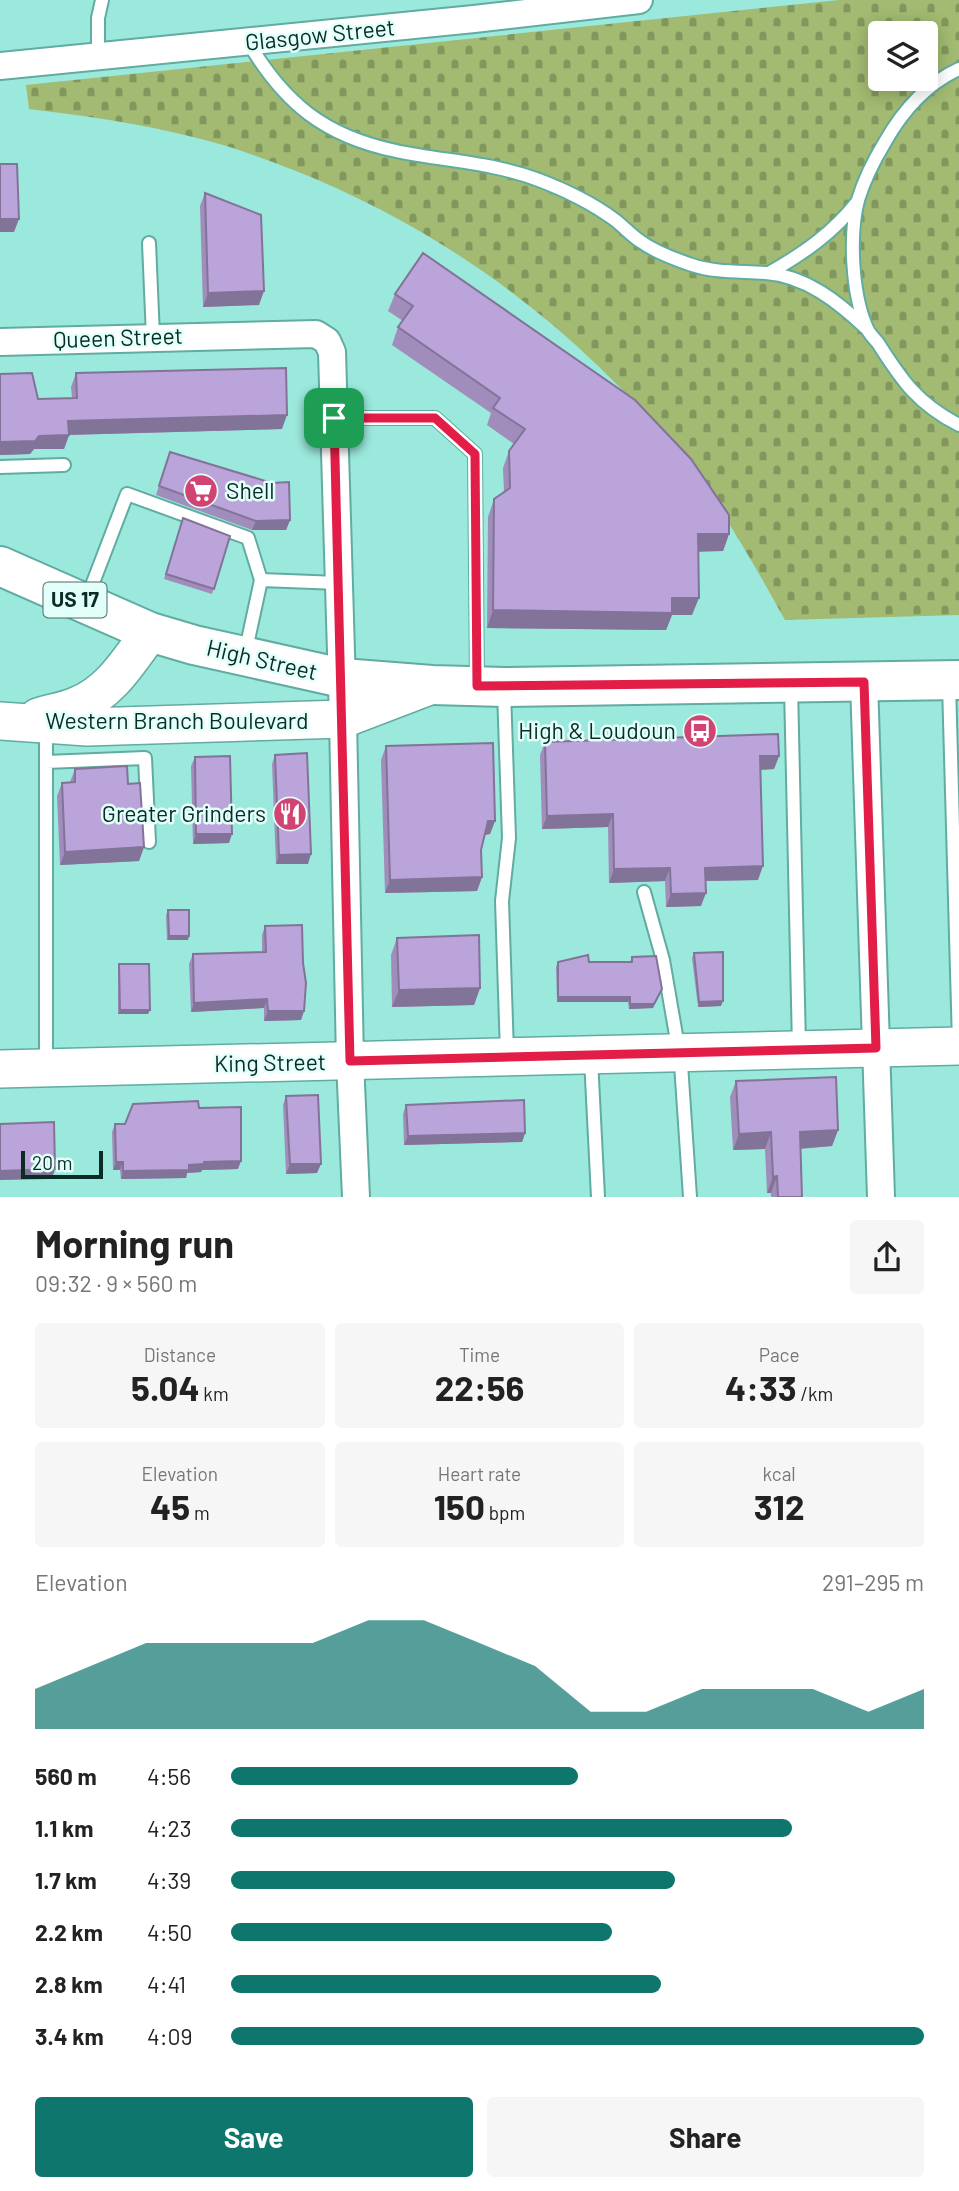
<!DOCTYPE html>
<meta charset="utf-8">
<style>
body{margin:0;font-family:Barlow,sans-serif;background:#f6f6f6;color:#222;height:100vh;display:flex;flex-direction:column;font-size:26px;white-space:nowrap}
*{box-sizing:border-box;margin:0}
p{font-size:23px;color:#767676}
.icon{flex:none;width:38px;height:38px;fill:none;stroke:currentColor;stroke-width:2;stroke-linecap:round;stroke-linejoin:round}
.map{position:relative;height:1197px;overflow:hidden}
.details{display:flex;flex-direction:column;background:#fff;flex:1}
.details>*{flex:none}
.tools{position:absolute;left:868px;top:21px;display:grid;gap:14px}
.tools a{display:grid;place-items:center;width:70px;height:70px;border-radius:7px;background:#fff;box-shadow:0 4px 18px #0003;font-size:35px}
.scale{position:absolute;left:21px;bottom:18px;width:82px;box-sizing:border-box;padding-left:7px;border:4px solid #0a2c27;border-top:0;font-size:19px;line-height:24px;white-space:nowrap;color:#0a2c27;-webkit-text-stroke:5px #e2fffa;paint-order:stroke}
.pin{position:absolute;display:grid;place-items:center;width:60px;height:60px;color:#fff;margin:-30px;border-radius:14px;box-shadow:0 4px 10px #0006}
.round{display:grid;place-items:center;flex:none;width:74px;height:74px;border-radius:7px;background:#f6f6f6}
.summary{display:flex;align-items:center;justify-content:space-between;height:119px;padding:0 35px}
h1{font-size:38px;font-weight:700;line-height:52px}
.stats{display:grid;grid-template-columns:repeat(3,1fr);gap:10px;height:119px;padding:7px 35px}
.stats div{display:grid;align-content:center;border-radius:7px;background:#f6f6f6;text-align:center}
.stats b{font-size:35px;font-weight:700}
.stats small{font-size:19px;font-weight:400}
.stats p{font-size:19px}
.chart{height:196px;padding:14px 35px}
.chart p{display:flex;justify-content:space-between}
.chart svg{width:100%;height:126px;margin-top:7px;fill:#0f766e;opacity:.7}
.action{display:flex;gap:14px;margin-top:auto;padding:14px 35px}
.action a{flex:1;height:80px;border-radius:7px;background:#0f766e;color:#fff;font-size:28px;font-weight:700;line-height:80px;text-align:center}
.action a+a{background:#f6f6f6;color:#222}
ul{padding:0 35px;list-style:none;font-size:23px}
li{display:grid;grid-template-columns:112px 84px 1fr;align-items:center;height:52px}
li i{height:18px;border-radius:9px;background:#0f766e}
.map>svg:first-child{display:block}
</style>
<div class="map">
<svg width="959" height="1197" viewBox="0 0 959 1197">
<defs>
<pattern id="cemetery-stones" width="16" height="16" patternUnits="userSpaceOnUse" patternTransform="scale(1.75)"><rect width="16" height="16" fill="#a2ba71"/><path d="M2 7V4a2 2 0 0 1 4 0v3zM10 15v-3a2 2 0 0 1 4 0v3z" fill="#82975d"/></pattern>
</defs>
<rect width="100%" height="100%" fill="#9be8dc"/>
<path fill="url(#cemetery-stones)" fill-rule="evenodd" d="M839,0h120v615l-174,5c-32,-57 -63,-114 -105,-165 -102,-126 -233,-224 -384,-284 -31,-12 -62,-24 -95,-32 -57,-15 -114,-23 -172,-30l-3,-24zM880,33h46v46h-46z"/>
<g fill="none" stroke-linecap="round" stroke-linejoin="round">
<g stroke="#60aca1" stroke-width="16">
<path id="lane" d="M248,42c36,61 76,94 148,109 47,10 94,11 140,28 27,10 56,24 79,41 9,7 16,15 25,21 15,11 34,18 52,24 24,8 50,6 74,8 40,3 72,29 100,55
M98,56v-38l4,-18
M959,69c-33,15 -57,43 -74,73 -11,18 -21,38 -27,58 -9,35 -6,93 8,126 2,7 8,12 12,17 24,38 40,61 81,82
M149,243l4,94
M769,273c35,-20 64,-40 89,-72
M334,418h101l40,36 2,230
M0,467l64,-2
M86,601l41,-107 121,44 13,42
M245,654l16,-74 78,3
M949,684l10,359
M791,687l8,360
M504,691l5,147 -7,63 5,152
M46,727v339
M46,762l99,-4 4,84
M644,892l19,68 18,104 9,133
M591,1059l7,138"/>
</g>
<g stroke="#60aca1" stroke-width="30">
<path id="street" d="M0,66l474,-47 165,-19
M0,342l316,-8 11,7 5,11 11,367 7,342 6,136
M864,682l17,515"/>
</g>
<g stroke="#60aca1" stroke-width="40">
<path id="secondary" d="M38,717c12,-4 26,-6 38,-11 34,-13 53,-45 74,-74
M0,721l87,6 256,-8 89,-34
M0,1069l959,-23"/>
</g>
<g stroke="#60aca1" stroke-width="42">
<path id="primary" d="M0,566l150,66 44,13 148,33 90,7 72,2 455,-7"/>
</g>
<use href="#lane" stroke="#fff" stroke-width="12"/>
<use href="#street" stroke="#fff" stroke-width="26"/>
<use href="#secondary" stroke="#fff" stroke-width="37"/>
<use href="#primary" stroke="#fff" stroke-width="38"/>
</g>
<path fill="#a08dbb" d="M205,193l54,112 -56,2 -3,-101z
M395,294l334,240 -6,17h-25l-6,64h-20l-6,15 -179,-2 1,-111 6,-18 10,-6 -1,-25 6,-17 5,-7 -27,-19 4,-12 -99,-68 6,-18 5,-6 -15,-10z
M76,373l206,56 -213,6 -5,14h-30l-4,5 -30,1v-81l38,25 34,-1 -1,-11z
M170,452l120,68 -4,10h-34l-96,-35z
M183,518l47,18 -18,58 -48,-15z
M545,742l234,14 -5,13 -14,1 -2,110 -53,1 -4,25 -35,1 -1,-26 -56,2 -1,-56 -66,2 -2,-74z
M386,746l109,75 -5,13 -5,1 -4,15 1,27 -5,14 -92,2 -4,-133z
M275,755l33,109h-32l-4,-100z
M195,757l34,86 -36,1 -2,-78z
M75,769l53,15 16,63 -5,14 -79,4 -3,-69 5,-13 8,-1z
M168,910l20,30h-21l-1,-25z
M265,926l39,85 -3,9 -37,1v-13l-73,4 -2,-48 4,-10 69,-2v-17z
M397,938l83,50 -6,17 -82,2 -1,-52z
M694,953l27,53 -23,1 -6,-49z
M632,957l30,32 -9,19 -24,1 -1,-7h-71l-1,-35 2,-5h72z
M119,964l29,50h-30v-45z
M736,1081l102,49 -6,16 -32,3 2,48h-31v-4h-4l-2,-44 -32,1 -3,-53z
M286,1096l31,77 -31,1 -3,-69z
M406,1105l119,28 -3,9 -118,3 -1,-31z
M199,1108l39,61 -36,1 -1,2 -14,1 -1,5 -65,1 -1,-9h-7l-1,-38 3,-8h10z"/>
<path fill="#827398" d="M0,219h19l-5,13h-14z
M264,291l-5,14 -56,2 5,-14z
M287,415l-5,14 -219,6 5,-14z
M69,435l-5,14h-30l-4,5 -30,1v-13l39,-6z
M290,520l-4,10h-34l4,-9z
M698,534h31l-6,17 -31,1z
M672,598h27l-7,17h-20l-6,15 -179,-2 6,-18z
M760,756h19l-5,13 -19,1z
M613,814l-5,13 -66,2 5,-13z
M488,821h7l-5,13 -7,1z
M196,834h36l-3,9 -36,1z
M144,847l-5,14 -79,4 5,-13z
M311,854l-3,10h-32l3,-9z
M763,866l-5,14 -58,1 5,-13z
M670,868l-5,13 -56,2 5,-14z
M482,877l-5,14 -92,2 5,-13z
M706,893l-5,13 -35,1 5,-13z
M169,936h20l-1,4h-21z
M480,988l-6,17 -82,2 7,-17z
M662,989l-9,19 -24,1 1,-5z
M558,997h72l-2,5h-71z
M267,999l-3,9 -73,4 3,-9z
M723,1001l-2,5 -23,1 1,-5z
M120,1010h30l-2,4h-30z
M268,1011h36l-3,9 -37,1z
M838,1130l-6,16 -38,3 6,-17z
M771,1132l-6,17 -32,1 6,-16z
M525,1133l-3,9 -118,3 4,-9z
M241,1161l-3,8 -36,1 -1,2 -14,1 -1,5 -65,1 2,-8 66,-6 15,-3z
M116,1162h7l-3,8h-7z
M290,1164h31l-4,9 -31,1z
M55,1169l-3,10 -52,1v-9z
M777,1176l-6,17h-4l6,-16z"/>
<path fill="#baa4d9" stroke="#827398" stroke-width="2" d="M0,164h17l2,55h-19z
M205,193l56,22 3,76 -56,2z
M423,253l212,147 56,59 38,56v19h-31l1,64h-27v15l-179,-3 1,-111 16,-11 -1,-37 16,-22 -32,-21 7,-10 -102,-71 15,-21 -18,-12z
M286,368l1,47 -219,6 1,14 -30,1 -4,5 -35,1v-68l32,-1 6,26 39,-1 -1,-25z
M170,452l102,31 17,-1 1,38 -34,1 -97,-35z
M183,518l47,18 -16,53 -48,-15z
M778,734l1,22h-19l3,110 -58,2 1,25 -35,1 -1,-26 -56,1 -1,-55 -66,2 -2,-74z
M493,743l2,78h-7l-7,29 1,27 -92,3 -4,-134z
M307,753l4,101 -32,1 -4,-100z
M230,756l2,78h-36l-1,-77z
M127,766l1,18 12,-1 4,64 -79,5 -3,-69 13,-1v-13z
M168,910h21v26h-20z
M302,925l1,38 3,20 -2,28h-36l-1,-12 -73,4 -1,-49 73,-2 -1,-26z
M479,935l1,53 -81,2 -2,-52z
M723,952v49l-24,1 -5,-49z
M588,955l1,7h43v-5l24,-1 6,33 -8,15h-24v-7h-72v-35z
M119,964h30l1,46h-30z
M836,1077l2,53 -38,2 2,65h-24l-1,-21 -4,1 -2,-45 -32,2 -3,-53z
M318,1095l3,69h-31l-4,-68z
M524,1100l1,33 -117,3 -2,-31z
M198,1101l1,7 42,-1v54l-37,1v2l-15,1v5l-66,1v-9h-7l-1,-38h10l8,-20z
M54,1122l1,47 -55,2v-47z"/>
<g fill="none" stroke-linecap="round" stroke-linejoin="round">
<g stroke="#fff" stroke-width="14">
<path id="route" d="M334,418h101l40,36 2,232 387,-4 12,366 -526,13z"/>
</g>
<use href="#route" stroke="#e11d48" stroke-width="9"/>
</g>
<defs>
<g id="supermarket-disc" transform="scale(1.75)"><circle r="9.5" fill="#d04373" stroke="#e2fffa"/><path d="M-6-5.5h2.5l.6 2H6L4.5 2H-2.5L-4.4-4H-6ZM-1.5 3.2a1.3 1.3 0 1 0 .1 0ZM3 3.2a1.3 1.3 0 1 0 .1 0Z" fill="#fff"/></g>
<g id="bus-disc" transform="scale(1.75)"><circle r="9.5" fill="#d04373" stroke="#e2fffa"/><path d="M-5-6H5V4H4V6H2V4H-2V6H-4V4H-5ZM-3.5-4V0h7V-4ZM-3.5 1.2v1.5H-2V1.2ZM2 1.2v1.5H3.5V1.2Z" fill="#fff"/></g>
<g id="restaurant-disc" transform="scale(1.75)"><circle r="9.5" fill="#d04373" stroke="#e2fffa"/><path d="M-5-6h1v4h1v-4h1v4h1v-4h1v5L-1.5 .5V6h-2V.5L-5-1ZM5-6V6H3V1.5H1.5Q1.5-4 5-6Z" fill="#fff"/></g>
</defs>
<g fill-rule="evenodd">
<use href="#supermarket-disc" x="201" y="491"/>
<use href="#bus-disc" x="700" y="731"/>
<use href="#restaurant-disc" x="290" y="814"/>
</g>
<g text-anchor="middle" stroke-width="5" stroke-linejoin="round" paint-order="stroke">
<rect fill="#e2fffa" stroke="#4b6b66" stroke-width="2" x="43.5" y="582.5" width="63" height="35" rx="5"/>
<g font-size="21" font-weight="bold" fill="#0a2c27">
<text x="75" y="607">US 17</text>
</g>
<g font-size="23" fill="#0a2c27" stroke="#e2fffa">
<text transform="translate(320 35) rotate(-6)" y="8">Glasgow Street</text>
<text transform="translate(118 338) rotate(-2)" y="8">Queen Street</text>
<text transform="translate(262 660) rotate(13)" y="8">High Street</text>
<text x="177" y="729">Western Branch Boulevard</text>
<text transform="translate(270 1063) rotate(-1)" y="8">King Street</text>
</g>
<g font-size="23" fill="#0a2c27" stroke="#e2fffa" text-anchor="end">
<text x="226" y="499" text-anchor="start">Shell</text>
<text x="676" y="739">High &amp; Loudoun</text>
<text x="266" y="822">Greater Grinders</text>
</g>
</g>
</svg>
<div class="tools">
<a><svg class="icon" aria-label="layers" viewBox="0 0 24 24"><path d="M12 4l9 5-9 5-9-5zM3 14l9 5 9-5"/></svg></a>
</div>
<div class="scale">20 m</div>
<div class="pin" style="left:334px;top:418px;background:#1e9e55"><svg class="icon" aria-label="arrive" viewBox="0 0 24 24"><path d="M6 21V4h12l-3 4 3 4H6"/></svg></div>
</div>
<section class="details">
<div class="summary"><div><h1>Morning run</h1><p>09:32 · 9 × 560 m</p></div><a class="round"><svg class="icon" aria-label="share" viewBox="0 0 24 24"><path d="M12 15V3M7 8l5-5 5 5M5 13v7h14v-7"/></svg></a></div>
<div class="stats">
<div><p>Distance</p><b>5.04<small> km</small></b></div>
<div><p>Time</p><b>22:56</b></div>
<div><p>Pace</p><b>4:33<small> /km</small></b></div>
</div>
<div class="stats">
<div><p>Elevation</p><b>45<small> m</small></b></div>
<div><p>Heart rate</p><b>150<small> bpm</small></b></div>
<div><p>kcal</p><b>312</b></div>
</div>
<div class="chart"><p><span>Elevation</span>291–295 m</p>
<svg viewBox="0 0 160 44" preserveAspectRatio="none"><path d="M0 44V30L10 22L20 14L30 14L40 14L50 14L60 6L70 6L80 14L90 22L100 38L110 38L120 30L130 30L140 30L150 38L160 30V44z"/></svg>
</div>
<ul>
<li><b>560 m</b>4:56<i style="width:50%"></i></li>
<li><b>1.1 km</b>4:23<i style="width:81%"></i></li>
<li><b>1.7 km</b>4:39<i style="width:64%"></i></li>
<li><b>2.2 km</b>4:50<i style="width:55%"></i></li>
<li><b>2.8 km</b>4:41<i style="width:62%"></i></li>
<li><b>3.4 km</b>4:09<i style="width:100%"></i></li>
</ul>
<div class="action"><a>Save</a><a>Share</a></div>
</section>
